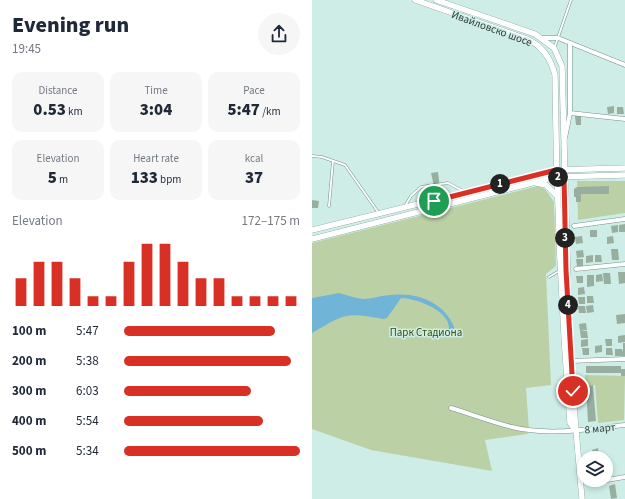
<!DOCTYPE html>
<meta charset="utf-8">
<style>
body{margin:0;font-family:"Source Sans 3",sans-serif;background:#f6f6f7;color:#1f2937;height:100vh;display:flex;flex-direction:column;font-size:15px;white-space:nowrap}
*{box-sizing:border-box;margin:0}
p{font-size:13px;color:#747a83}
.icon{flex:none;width:22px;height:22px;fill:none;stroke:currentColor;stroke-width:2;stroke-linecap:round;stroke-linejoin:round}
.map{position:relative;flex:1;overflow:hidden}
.panel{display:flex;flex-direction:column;background:#fff;width:312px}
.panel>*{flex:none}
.fabs{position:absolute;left:265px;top:451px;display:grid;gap:8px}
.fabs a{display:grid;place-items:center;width:36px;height:36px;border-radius:50%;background:#fff;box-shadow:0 2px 6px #0003;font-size:20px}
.pin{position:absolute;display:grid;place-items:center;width:34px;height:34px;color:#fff;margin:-17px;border:2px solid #fff;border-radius:50%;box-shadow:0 1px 4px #0007}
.km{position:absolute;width:20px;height:20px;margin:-10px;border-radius:50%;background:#222;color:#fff;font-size:11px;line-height:20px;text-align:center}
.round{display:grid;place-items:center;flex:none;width:42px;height:42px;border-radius:21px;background:#f6f6f7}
.head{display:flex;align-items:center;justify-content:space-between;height:68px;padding:0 12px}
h1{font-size:22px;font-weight:800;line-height:30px}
.figures{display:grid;grid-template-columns:repeat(3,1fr);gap:6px;height:68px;padding:4px 12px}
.figures div{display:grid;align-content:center;border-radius:10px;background:#f6f6f7;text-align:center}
.figures b{font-size:17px;font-weight:800}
.figures small{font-size:11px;font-weight:400}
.figures p{font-size:11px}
.chart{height:112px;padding:8px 12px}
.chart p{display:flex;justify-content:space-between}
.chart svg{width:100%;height:72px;margin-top:4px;stroke:#d93025;stroke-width:6}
ul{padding:0 12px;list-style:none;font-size:13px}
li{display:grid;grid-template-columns:64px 48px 1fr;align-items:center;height:30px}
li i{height:10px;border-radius:5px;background:#d93025}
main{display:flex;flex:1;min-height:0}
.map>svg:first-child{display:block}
</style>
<main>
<section class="panel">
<div class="head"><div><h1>Evening run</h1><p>19:45</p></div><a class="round"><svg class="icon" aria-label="share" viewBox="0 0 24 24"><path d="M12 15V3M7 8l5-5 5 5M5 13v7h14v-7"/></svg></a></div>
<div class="figures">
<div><p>Distance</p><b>0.53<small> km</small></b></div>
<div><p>Time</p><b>3:04</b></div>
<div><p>Pace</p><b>5:47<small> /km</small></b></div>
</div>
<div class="figures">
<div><p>Elevation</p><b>5<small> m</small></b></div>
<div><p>Heart rate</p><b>133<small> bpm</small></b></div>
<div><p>kcal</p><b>37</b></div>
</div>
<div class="chart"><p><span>Elevation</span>172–175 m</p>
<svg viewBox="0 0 160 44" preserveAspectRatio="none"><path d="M5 44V27M15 44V17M25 44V17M35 44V27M45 44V38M55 44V38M65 44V17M75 44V6M85 44V6M95 44V17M105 44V27M115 44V27M125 44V38M135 44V38M145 44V38M155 44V38"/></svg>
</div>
<ul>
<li><b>100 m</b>5:47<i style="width:86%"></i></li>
<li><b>200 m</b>5:38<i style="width:95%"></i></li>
<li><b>300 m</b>6:03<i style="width:72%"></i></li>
<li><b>400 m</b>5:54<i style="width:79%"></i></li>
<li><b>500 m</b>5:34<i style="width:100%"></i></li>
</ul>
</section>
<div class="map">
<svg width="313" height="499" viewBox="0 0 313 499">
<rect width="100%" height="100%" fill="#ceede6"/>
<path fill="#bbd1a5" d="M265,181h48v32l-47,7z
M226,186l7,3 9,13 2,64 -10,8 5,111 -25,3 3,42 -2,4 -42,6 7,31 -121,-21 -59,-21v-186z
M273,375l40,1 -1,44 -26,3 -3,-38h-9z"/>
<path fill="#70b4d7" d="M27,293c8,2 16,5 24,6 9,0 19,-4 28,-4 29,-3 57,9 65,38h-11v-3l4,-2c0,-18 -34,-30 -48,-30l-14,20 -4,1c-38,-7 -38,-5 -71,14v-35z"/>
<path fill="#98ae9f" d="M302,106v7l-6,1 -1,-7z
M305,107h6l1,7h-7z
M263,116h6v9h-5z
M126,172l2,17 -5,1 -4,-17z
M297,186v8h-28v8h-5v-5h-2v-8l3,-2z
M0,200l7,1 -1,7h-6z
M313,224v8h-6v-7z
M306,225v7l-6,1 -1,-7z
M278,230h7v7h-7z
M270,236l1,7 -7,1 -1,-7z
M301,236l1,7 -7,1v-7z
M299,249h7l1,11h-7z
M271,250l1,7 -7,1 -1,-7z
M281,255v7l-7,1v-7z
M283,255h6l1,7h-7z
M264,259h7v7h-6z
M306,272h7v11l-6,1z
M291,273h7l1,11h-7z
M290,274l1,7 -7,1v-7z
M275,275h7v11l-7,1z
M264,276h7v7h-6z
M272,287l1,7 -7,1v-7z
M275,296h6l1,7h-7z
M266,297h7v7h-6z
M281,305l1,7 -7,1 -1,-7z
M266,306h7l1,7h-7z
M313,314v9l-8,1 -1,-9z
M274,323l1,7 -7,1 -1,-7z
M268,331h7l1,7h-7z
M313,335v7l-7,1v-7z
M276,339v7l-7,1v-7z
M293,339h7v7h-6z
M311,343h2v13h-10v-7h7l1,3z
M290,345v7l-7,1v-7z
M270,348h7v7h-6z
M294,348h6l1,7h-7z
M274,366h35v3h4v7h-4v-3h-35z
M281,385l3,36 -8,1 -2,-36z
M286,448l1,8 -6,2 -1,-8z
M303,484l2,14 -6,1 -2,-13z"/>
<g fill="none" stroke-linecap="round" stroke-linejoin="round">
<g stroke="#75928c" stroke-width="3">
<path id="lane" d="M243,46l16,-46
M0,156l10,1 23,8 33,47
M17,206l4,-45
M93,206l6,-10 10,-9 27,-4 15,8
M237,277l10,-6"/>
</g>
<g stroke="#75928c" stroke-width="5">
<path id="street" d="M230,38h16l67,27
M258,113l55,6
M253,138l5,-25v-70
M262,226l51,-7
M264,269l49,-5
M258,361l55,-2
M139,408c20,6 41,14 61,19 37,9 76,2 113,-2
M283,482l30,-5"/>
</g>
<g stroke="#75928c" stroke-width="6">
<path id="secondary" d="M103,0l112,39c16,7 24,20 28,36 1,117 6,232 15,348l5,7
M124,0l99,34 19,14 8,18 8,295 12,138
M224,183l10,2 11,11
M0,230l244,-60 69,-2
M0,239l244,-62 69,-2"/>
</g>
<use href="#lane" stroke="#fff" stroke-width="2"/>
<use href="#street" stroke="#fff" stroke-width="4"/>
<use href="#secondary" stroke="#fff" stroke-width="5.5"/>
</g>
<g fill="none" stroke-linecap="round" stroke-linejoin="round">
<g stroke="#fff" stroke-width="8">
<path id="route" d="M122,201l122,-31v7h8l2,93 7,121"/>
</g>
<use href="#route" stroke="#d93025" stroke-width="5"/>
</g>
<g text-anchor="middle" stroke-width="3" stroke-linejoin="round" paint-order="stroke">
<g font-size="11" fill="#313d3b" stroke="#ceede6">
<text transform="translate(180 28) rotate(20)" y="4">Ивайловско шосе</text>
<text transform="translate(288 428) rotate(-6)" y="4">8 март</text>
</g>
<g font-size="11" fill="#365011" stroke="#ceede6">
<text x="114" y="336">Парк Стадиона</text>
</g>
</g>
</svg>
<div class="fabs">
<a><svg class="icon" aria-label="layers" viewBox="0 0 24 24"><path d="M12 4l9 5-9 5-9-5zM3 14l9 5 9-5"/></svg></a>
</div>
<div class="pin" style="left:122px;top:201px;background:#1e9e55"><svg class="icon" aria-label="arrive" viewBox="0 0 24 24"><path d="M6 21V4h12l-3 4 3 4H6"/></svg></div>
<div class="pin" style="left:261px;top:391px;background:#d93025"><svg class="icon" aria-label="check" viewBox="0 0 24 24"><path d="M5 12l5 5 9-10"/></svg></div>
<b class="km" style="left:188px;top:184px">1</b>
<b class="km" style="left:246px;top:177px">2</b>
<b class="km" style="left:253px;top:238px">3</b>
<b class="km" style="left:256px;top:305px">4</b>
</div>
</main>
